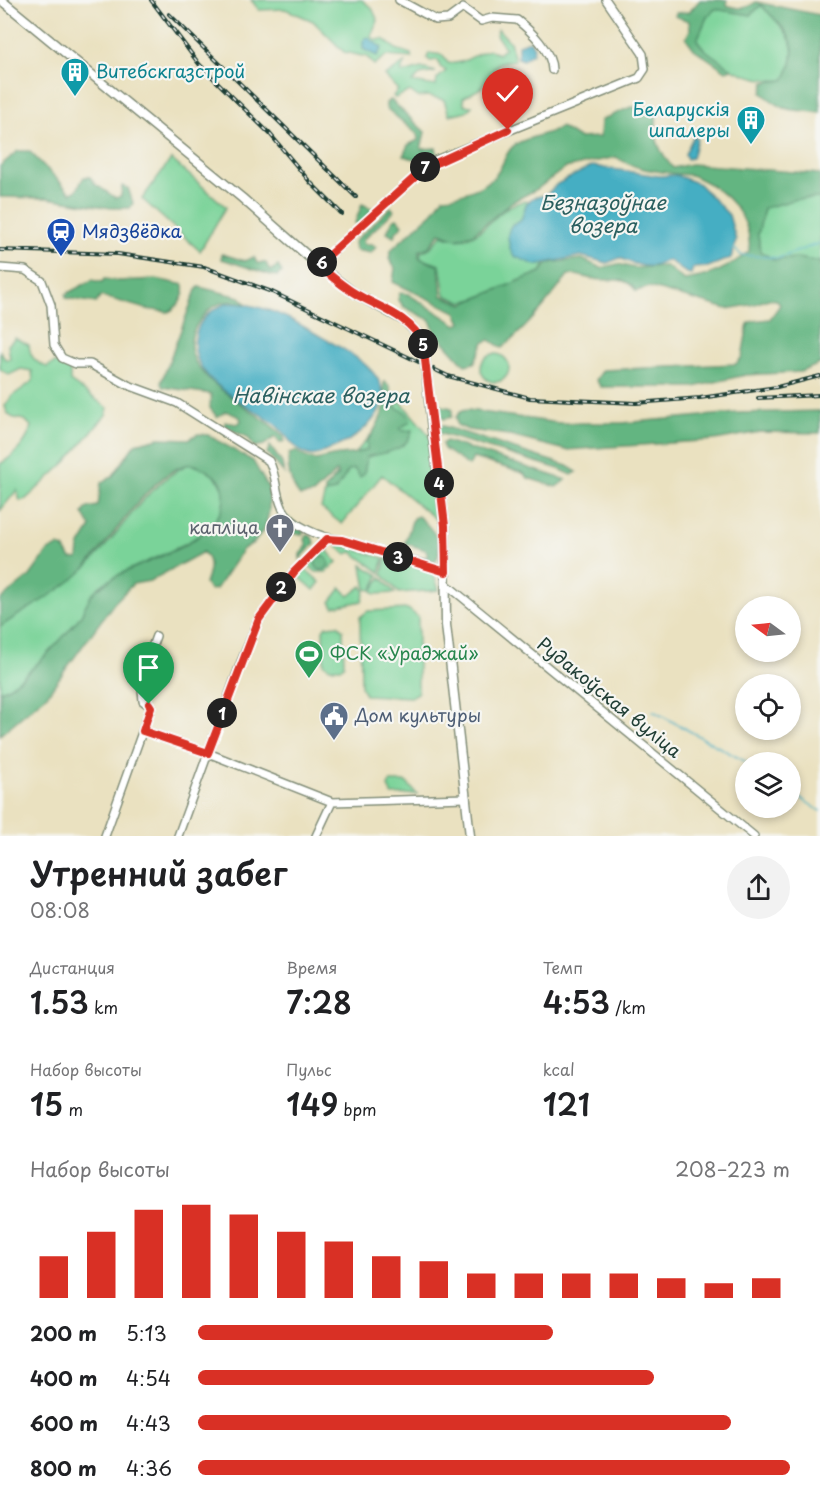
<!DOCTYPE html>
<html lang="ru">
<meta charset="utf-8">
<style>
body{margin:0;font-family:"Playpen Sans",sans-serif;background:#f2f2f2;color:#202124;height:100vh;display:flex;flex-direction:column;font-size:22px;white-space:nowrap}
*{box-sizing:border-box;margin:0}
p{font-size:20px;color:#757577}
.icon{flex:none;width:33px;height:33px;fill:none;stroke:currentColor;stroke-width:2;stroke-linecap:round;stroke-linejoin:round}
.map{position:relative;height:836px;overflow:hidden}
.details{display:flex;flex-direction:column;background:#fff;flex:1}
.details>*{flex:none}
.needle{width:39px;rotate:285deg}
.tools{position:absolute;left:735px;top:596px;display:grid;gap:12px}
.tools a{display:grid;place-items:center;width:66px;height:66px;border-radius:50%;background:#fff;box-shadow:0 3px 9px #0003;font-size:30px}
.pin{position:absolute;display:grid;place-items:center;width:51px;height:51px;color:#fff;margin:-62px -26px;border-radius:50% 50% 50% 0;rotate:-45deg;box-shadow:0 0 6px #0007}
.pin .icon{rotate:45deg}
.km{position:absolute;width:30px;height:30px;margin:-15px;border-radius:50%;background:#222;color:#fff;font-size:16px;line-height:30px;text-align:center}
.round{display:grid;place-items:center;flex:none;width:63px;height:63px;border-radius:32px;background:#f2f2f2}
.overview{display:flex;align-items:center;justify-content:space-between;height:102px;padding:0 30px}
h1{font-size:33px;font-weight:600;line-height:45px}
.stats{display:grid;grid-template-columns:repeat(3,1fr);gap:9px;height:102px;padding:6px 30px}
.stats div{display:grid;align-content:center}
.stats b{font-size:30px;font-weight:600}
.stats small{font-size:16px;font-weight:400}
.stats p{font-size:16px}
.chart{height:168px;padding:12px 30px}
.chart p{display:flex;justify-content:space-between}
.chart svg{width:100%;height:108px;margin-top:6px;stroke:#d93025;stroke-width:6}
ul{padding:0 30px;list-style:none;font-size:20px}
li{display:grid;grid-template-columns:96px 72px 1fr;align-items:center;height:45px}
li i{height:15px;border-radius:8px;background:#d93025}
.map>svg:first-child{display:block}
</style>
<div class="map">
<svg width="820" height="836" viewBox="0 0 820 836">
<rect width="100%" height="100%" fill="#f6f6f2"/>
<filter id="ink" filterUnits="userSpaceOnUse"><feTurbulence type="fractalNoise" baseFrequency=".0167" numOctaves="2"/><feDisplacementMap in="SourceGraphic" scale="12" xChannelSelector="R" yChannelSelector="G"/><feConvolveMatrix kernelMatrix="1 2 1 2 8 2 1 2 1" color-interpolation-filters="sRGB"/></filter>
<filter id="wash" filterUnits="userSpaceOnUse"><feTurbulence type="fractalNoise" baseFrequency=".008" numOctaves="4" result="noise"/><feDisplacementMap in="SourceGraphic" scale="24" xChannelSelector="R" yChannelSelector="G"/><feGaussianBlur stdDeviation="1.35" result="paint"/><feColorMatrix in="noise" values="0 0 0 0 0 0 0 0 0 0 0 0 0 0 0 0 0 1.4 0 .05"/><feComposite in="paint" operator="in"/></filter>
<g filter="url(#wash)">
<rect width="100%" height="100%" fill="#eae1c0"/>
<path fill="#7ad399" stroke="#4c8866" stroke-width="1.5" d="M251,0h111l10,8 6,13 -7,15 5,4 7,-1 13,10 15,5 1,4 -26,-2 -12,9 -7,-8 -23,-5 -31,-31 -28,-12 -26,1z
M761,5c25,26 43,39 23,75 -31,2 -68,-13 -87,-40l10,-23 8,-8 36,6z
M498,29l12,13 5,18 -16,3 -18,25 -18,10 1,7 8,1 -5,5 -18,4 -5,-15 -16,-4 -10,1 -8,-6 -15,7 -2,-2 5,-6 -13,-14 21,-14 -5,9 3,2 17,-5 15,4 -16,3 -8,7 24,4 1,-7 9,-8 -6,-4 -2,-7 -8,1 -3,-3 2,-5 13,2 6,8c17,2 26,-10 42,-13l8,4 7,-6 -9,-13z
M171,159l55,48 -26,44 -58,-52z
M820,198v64l-23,-4 -23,2 -14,-9 -2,-17 6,-26 33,-9z
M529,201l-8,19 -9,4 23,41 11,-3 -5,10 -67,27 -12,3 -17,-7 -5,-30 -20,-7 1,-6 9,-4 12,-13c43,18 48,-33 87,-34z
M15,338l14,7c1,12 7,18 18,22 10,-7 14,-5 23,2v12l38,27 -2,7 -39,46 -41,38 -6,2 -3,-11 -17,21v-47c14,-8 28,-22 31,-38l-6,-6c-11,-2 -17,-1 -20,-14l7,-10 21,-15 -1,-10 -11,-2 -12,6 -9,-6v-18l5,8h5l-2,-14z
M481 368a14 14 0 1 1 28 0a14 14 0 1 1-28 0Z
M400,401l30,35 8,85 -56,-46 -40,49 -21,-16 6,-22z
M188,464c14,3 30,10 35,25 16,54 -104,72 -130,104 -6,7 -8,17 -13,24 -13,18 -61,69 -80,74v-64c26,-18 57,-34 81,-55 38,-34 59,-83 107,-108z
M338,544l46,14 -4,14 -28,-20 -6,2 -9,-8z
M325,548l12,14 -11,10h-10l-9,-8 14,-15z
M386,558l47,14 6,18 -40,3 -17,-19z
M362,565l17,10 -7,15 -6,-1z
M304,568l16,14 -6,8 -17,-15z
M381,577l14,16 -20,1 -3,-3z
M362,586l3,5 -3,10 -28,6 -4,-5 11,-14 8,8z
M408,609l10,8v76l-7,4 -46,-2 -4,-9 -1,-69 8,-6z
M338,625l5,5 1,35 -3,3h-11l-6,-4 -1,-34 3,-4z
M390,782h16l11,12 -25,1 -4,-8z"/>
<path fill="#63b581" stroke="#41795a" stroke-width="1.5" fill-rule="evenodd" d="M700,0h27v5c10,5 19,4 29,-3l64,13v98c-32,-6 -30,3 -58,-20l3,-11 19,-2c21,-37 2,-49 -23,-75l-10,10 -36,-6 -8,8 -10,23 7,9 28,20 -6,2 -32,-22 -8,-11 4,-8 -1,-9 -14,-5 1,-3 13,-1z
M391,100l34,32 -4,17 15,-1 2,9c-13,6 -22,2 -35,-1l5,-11 10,-5 -1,-6 -31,-26v-5z
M631,107l22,1c6,10 2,14 3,24 0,14 9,26 17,36l18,-4 129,10v24l-23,1 -33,9 -6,26 2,17 14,9 23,-2 23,4v102l-20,8 -55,3 -51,12h-93l-5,-7 7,-10 133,-6 6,-7 6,-33 5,-3 17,-2 10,-14 -3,-5 -9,-1 -13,5 -28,5 -78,-22 -13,4c-11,-17 -28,-9 -44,-12 -9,-2 -14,-5 -24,-4 -19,26 -40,52 -66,73l-12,-8 -6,2 -10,21 -9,2 -30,-33 -5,-12 -26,-13 -6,-8 2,-6 8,1 49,31 4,-2 -5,-11 -63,-30 2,-14 -6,-9 2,-9 42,-38 10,-15c15,-1 40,-8 51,-20 10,-9 10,-27 24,-34 14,-7 29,-8 43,-16l17,11 22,-1 1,-17zM616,157c19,13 40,14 62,17 6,1 13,0 18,3 29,13 57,40 53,74 -20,17 -39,26 -65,29l-18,-14 -32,2 -16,-4 -17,4 -19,-9 -34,4 -7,9 -78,32 -21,-8 -3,-30 -20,-8v-7l10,-4 11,-14 16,6 17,-5 39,-32 25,-13 28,-21z
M18,151h11l42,42 5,-2 8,-14h6l5,7 21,14 5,-2 1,-10 6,2 5,15 -3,5h-19l-64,-10 -47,-1v-31z
M362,204l11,5 -13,16 -5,-2z
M391,207l3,4 -31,29 1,4h8l4,3 -5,6 -16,-3 -1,-8z
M397,218l6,7 -7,7 -1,5 -8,-5 6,-12z
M222,254l23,7 9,-4 3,6h9l4,8 8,-5 4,6 -5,4 -6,-1 -46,-15 -4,-1z
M104,279l15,2 37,-2 28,6c2,10 -6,23 -16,27l-22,-3 -45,-13 -5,7 -30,-5v-4l26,-14 10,2z
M199,287l41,10 7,7c-15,-4 -27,-4 -39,7 -58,57 46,92 76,126v4l-4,2 -5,-6 -11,8 -10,2 -6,-10 -24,-10 1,-5 12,2 4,-3 -1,-4 -14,-6 -9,6 -7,-9 1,-14 -48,-7 -2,-4 35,-93z
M385,381l5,6 5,20c7,3 15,6 15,15l-10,6 3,3 9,-1c-4,22 -28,22 -45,27l-3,17 -4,3 -6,-8 -5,1 -14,21 -10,2v-5l13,-12 -1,-5 -24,23 -13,2c-9,-10 -14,-29 -11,-42l7,-3c23,16 20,6 43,4 14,-1 15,-1 28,-5v-9c6,-6 19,-32 19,-41 0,-7 -5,-11 -1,-19z
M438,405l14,3v9l-8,2 -7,-4 -2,-8z
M468,410l90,13h64l115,-10 83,-2v22l-60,-1 -45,8 -149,10 -64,-16 -34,-4 -11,-5 -1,-8 5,-6z
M437,424l130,42 10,6 -5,3 -13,-6 -121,-36z
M198,434l10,1 45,26 16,28v23l-4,15 -10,15 -12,7 -27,40 -6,1 -5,-6c4,-12 8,-22 -2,-32l-53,29 -17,3 -19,19 -67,92 -47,40v-44c20,-5 65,-55 79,-73 6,-8 8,-20 16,-27 36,-32 100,-35 125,-78 5,-8 5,-22 1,-31 -3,-4 -9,-8 -14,-11 -5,-4 -14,-8 -21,-6 -38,10 -78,82 -107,109 -24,22 -53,34 -79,53v-27l30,-24 18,-25 10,-5 6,2 7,11h7l1,-12 12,-20 -8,-14 4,-5 11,-2 3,-23 11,-6 23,-33 24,-6 30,1z
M446,441l120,39 -10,7 -28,-9 -5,-5 -50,-15 -4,8 -25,-17 -2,-5z
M270,446l12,17 2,10 -17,-20z
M279,515h5l20,15 -1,4h-7l-8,-8 -4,2 -8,-2z
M418,516c13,11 30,30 16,47l-12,-3v-3h6l-2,-7 -21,-7 8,-25z
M307,535l4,1 4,7 -15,16v-5l7,-8 -2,-7z
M315 563a7 7 0 1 1 14 0a7 7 0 1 1-14 0Z"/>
<path fill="#44aec3" stroke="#32767c" stroke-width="1.5" d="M367,37l15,11 -5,8 -14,-7v-8z
M530,41l4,6 -1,6 -10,7 -5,-2v-13z
M694,135l3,4 -5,19 -5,1 -2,-5z
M592,166l67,10 17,-1 23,9 30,31 7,25 -5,18 -23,9 -15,1 -2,6c-11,-1 -15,-12 -25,-14 -14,12 -33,4 -46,-2l-13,5 -26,-7 -46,9 -21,-9c-5,-6 -9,-24 -2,-31 2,-2 6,-3 9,-5l5,-15 6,-7 14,-3 11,-11z
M227,303c15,0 30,3 44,8 17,6 34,16 49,25 29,16 87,44 52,85 -10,11 -23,21 -37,26 -9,3 -19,12 -29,7 -15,-6 -20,-22 -33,-31 -29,-22 -88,-44 -77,-89 4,-16 16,-25 31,-31z"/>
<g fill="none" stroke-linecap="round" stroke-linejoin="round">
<path stroke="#44aec3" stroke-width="1.5" d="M735,249l6,6 38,3 41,-15
M653,711l93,51
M790,791l30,20"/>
</g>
</g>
<g filter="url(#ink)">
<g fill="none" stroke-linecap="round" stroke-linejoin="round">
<g stroke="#848f7a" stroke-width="10">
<path id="minor" d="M399,0l37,20 12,-1 15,-11 18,13 11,-3 25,2c14,11 35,31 35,50
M318,265l107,-97 11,-8 203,-82 6,-9 -2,-15 -37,-54
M0,268l25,2 17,11 9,24 3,40 8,13 14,6h14l38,21 49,18 92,58c8,15 6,31 13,46 8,19 42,32 60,33l104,31
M446,584l308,252
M143,731l65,22 124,49 134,-4
M105,836l46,-129 -8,-6 -2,-24 15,-41
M178,836l63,-174 18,-43 35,-47 33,-33
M316,836l16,-34"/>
</g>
<g stroke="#848f7a" stroke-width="11">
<path id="major" d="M1,0l241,198 76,67 36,28 51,28 15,15 4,14 8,80 13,96 1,99 24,211"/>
</g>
<use href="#minor" stroke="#fff" stroke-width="7"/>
<use href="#major" stroke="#fff" stroke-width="8"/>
<g stroke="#1f3d34" stroke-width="4">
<path id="rail" d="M151,0l48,64 71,70 40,48 32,32
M169,14l187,183
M0,250l118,4 86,13 68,25 176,84 82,22 106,5 64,-5 77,-11 43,-11
M758,398l62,-3"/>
</g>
<use href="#rail" stroke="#f6f6f2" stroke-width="1.5" stroke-dasharray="4.5" stroke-linecap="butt"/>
</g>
</g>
<g fill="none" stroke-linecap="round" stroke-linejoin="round" filter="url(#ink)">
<g stroke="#fff" stroke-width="12">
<path id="route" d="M149,704l2,3 -8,24 65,22 51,-134 35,-47 33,-33 15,1 104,32 -1,-46 -22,-183c-13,-27 -43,-35 -67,-49 -14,-8 -26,-19 -38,-29l107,-97 83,-38"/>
</g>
<use href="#route" stroke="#d93025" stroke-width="8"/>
</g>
<defs>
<g id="building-pin" transform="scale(1.5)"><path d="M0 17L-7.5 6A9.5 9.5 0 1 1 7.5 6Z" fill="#0f9aa8" stroke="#f6f6f2"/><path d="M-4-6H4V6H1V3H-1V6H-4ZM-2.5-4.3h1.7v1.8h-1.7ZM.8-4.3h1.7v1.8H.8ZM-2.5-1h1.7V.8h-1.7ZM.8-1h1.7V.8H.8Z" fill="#fff"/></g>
<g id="station-pin" transform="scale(1.5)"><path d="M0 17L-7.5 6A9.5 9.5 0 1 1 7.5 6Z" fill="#1a4fb4" stroke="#f6f6f2"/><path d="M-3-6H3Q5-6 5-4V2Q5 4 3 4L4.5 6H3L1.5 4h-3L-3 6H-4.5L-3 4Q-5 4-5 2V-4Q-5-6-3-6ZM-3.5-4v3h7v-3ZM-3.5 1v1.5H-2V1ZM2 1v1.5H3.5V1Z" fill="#fff"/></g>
<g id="church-pin" transform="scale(1.5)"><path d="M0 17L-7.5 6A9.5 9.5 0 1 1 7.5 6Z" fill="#6b7280" stroke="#f6f6f2"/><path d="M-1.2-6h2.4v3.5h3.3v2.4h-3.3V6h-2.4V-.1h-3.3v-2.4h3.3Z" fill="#fff"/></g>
<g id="stadium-pin" transform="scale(1.5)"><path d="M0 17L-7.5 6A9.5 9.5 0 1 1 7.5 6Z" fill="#2e9e5b" stroke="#f6f6f2"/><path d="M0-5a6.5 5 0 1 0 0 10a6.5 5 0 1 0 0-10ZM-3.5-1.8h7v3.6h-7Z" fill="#fff"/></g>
<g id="civic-pin" transform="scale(1.5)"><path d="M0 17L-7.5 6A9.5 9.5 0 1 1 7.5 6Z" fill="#5c6f8a" stroke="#f6f6f2"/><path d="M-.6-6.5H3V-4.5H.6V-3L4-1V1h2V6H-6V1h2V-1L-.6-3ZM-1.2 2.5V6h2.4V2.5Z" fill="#fff"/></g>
</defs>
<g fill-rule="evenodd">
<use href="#building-pin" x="75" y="72"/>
<use href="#building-pin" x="751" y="120"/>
<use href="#station-pin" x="61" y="232"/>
<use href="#church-pin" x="280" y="528"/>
<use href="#stadium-pin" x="309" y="654"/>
<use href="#civic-pin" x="334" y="716"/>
</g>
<g text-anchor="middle" stroke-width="4.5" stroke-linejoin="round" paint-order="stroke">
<g font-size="18" fill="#0d838f" stroke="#f6f6f2" text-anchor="start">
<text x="96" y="78">Витебскгазстрой</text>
<text x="730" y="116" text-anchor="end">Беларускія<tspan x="730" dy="21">шпалеры</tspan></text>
</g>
<g font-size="18" fill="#164399" stroke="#f6f6f2" text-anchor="start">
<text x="82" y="238">Мядзвёдка</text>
</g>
<g font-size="18" fill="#5b616d" stroke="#f6f6f2" text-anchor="end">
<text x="259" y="534">капліца</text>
</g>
<g font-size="18" fill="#27864d" stroke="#f6f6f2" text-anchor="start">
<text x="330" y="660">ФСК «Ураджай»</text>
</g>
<g font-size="18" fill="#1f3d34" stroke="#f6f6f2">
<text transform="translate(609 698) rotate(39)" y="6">Рудакоўская вуліца</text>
</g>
<g font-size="18" fill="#4e5e75" stroke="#f6f6f2" text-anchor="start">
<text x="355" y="722">Дом культуры</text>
</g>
<g font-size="20" font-style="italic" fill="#2a5f5f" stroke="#f6f6f2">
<text x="603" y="210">Безназоўнае<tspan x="603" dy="23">возера</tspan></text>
<text x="321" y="403">Навінскае возера</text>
</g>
</g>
</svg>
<div class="tools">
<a><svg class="needle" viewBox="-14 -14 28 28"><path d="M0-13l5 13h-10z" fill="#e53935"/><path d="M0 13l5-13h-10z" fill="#757577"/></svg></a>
<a><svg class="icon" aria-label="locate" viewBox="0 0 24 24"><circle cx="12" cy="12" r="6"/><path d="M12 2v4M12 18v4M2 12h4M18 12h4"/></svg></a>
<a><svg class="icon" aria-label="layers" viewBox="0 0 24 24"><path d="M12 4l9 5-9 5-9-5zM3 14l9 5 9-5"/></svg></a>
</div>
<div class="pin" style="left:149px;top:704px;background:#1e9e55"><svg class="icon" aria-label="arrive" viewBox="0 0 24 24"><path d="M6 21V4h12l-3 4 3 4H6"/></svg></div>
<div class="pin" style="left:508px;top:130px;background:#d93025"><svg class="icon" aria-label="check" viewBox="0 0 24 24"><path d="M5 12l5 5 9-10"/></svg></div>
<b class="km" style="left:222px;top:713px">1</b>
<b class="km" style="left:281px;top:587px">2</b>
<b class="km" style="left:398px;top:557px">3</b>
<b class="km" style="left:439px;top:483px">4</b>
<b class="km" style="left:423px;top:344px">5</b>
<b class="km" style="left:322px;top:262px">6</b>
<b class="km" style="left:425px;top:167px">7</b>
</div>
<section class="details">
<div class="overview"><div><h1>Утренний забег</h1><p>08:08</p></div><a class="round"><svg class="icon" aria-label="share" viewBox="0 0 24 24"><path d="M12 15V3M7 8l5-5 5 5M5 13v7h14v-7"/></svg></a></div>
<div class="stats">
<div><p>Дистанция</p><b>1.53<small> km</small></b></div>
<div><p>Время</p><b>7:28</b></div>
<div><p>Темп</p><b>4:53<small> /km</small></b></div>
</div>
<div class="stats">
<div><p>Набор высоты</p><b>15<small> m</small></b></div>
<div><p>Пульс</p><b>149<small> bpm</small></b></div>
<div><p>kcal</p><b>121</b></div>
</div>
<div class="chart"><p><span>Набор высоты</span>208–223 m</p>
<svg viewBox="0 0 160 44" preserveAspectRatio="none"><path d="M5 44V27M15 44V17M25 44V8M35 44V6M45 44V10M55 44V17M65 44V21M75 44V27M85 44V29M95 44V34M105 44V34M115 44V34M125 44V34M135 44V36M145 44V38M155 44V36"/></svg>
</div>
<ul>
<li><b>200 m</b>5:13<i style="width:60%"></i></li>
<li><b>400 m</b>4:54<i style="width:77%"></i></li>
<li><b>600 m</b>4:43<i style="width:90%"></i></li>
<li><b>800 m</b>4:36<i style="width:100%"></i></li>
</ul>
</section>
